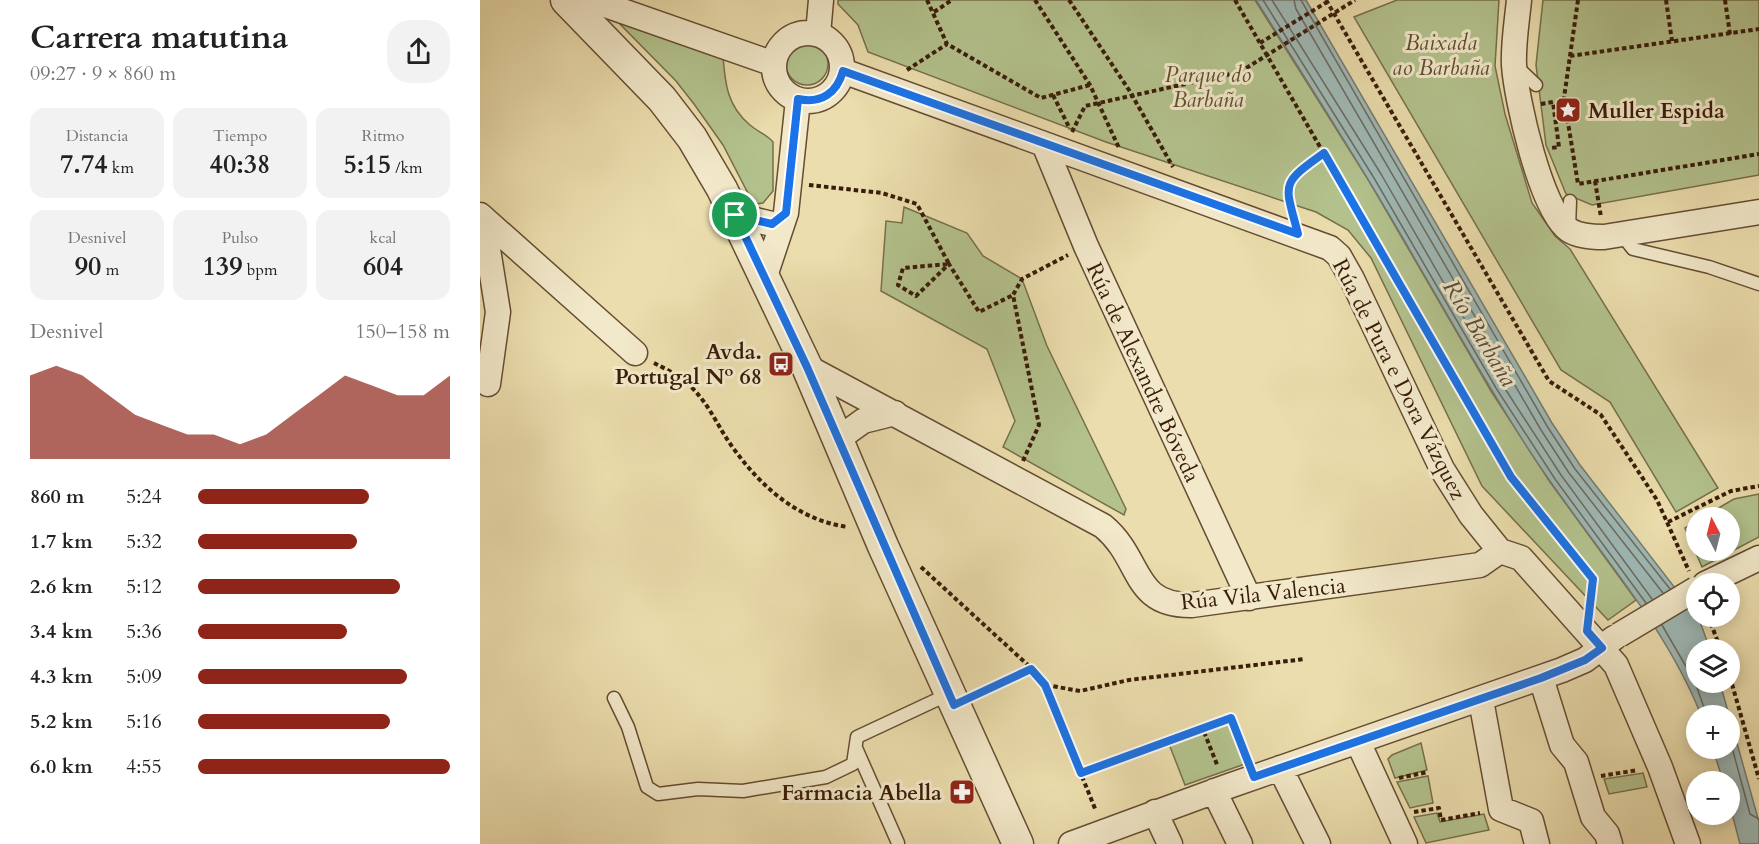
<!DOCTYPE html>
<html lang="es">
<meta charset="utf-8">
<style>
body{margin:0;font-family:Cardo,serif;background:#f2f2f2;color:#222;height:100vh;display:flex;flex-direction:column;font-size:22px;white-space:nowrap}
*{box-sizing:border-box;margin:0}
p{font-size:20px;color:#767676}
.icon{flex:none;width:33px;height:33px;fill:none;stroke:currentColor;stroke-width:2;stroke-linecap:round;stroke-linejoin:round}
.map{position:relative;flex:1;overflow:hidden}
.sheet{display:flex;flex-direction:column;background:#fff;width:480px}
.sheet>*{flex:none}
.needle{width:39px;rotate:353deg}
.tools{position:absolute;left:1206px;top:507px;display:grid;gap:12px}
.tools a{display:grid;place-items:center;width:54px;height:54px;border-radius:50%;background:#fff;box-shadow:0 3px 15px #0003;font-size:30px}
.pin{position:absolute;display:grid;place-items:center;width:51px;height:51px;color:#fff;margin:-26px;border:3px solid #fff;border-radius:50%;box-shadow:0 2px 6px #0007}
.round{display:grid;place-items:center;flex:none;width:63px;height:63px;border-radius:24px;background:#f2f2f2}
.head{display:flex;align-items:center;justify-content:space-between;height:102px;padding:0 30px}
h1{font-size:33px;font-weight:800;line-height:45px}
.stats{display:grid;grid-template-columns:repeat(3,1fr);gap:9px;height:102px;padding:6px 30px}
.stats div{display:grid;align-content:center;border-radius:15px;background:#f2f2f2;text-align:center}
.stats b{font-size:26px;font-weight:800}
.stats small{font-size:16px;font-weight:400}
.stats p{font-size:16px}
.chart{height:168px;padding:12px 30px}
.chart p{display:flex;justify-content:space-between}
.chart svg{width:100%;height:108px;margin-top:6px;fill:#8f2418;opacity:.7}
ul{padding:0 30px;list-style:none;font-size:20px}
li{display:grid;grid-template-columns:96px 72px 1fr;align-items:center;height:45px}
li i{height:15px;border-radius:8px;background:#8f2418}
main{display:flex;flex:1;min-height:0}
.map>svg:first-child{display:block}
</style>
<main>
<section class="sheet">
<div class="head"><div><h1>Carrera matutina</h1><p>09:27 · 9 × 860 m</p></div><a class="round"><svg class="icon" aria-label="share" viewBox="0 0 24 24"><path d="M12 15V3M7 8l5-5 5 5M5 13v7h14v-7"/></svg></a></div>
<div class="stats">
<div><p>Distancia</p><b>7.74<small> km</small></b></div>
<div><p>Tiempo</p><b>40:38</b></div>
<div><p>Ritmo</p><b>5:15<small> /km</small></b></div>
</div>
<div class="stats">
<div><p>Desnivel</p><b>90<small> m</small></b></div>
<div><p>Pulso</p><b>139<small> bpm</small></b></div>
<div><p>kcal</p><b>604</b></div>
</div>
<div class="chart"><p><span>Desnivel</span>150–158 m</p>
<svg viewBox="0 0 160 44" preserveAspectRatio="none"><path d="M0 44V10L10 6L20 10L30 18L40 26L50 30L60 34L70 34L80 38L90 34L100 26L110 18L120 10L130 14L140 18L150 18L160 10V44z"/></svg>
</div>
<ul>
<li><b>860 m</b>5:24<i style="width:68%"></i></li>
<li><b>1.7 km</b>5:32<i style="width:63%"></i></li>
<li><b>2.6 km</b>5:12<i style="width:80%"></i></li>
<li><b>3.4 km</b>5:36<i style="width:59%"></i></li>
<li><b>4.3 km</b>5:09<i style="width:83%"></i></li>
<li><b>5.2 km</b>5:16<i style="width:76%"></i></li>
<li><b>6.0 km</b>4:55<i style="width:100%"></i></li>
</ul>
</section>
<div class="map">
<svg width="1279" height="844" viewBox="0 0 1279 844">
<rect width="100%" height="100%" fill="#ebddad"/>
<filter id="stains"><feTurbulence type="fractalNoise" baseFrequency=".00333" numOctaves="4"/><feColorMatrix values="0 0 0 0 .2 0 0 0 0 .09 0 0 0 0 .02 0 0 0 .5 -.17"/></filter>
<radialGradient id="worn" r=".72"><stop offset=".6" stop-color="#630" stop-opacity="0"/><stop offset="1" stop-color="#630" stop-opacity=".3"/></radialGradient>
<path fill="#b3c28d" stroke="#766f4b" stroke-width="1.5" d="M358,0h417l114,181 122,210 59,91 86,118 -28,20 -126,-134 -111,-228 -23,-28 -32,-18 -210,-70 -238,-90 -10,-27 -20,-21z
M917,0h102l-4,66 10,48 27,89 23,33 15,13 148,239 -42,24 -66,-110 -49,-32 -207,-353z
M1063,0h216v175l-167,30 -26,-11 -20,-49 -10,-80z
M139,20l104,36c2,27 4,50 27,69 7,6 17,10 23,17v49l-10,12 -7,1 -5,-5 -28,-54 -29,-41 -18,-23 -56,-57z
M306 64a21 21 0 1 1 42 0a21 21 0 1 1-42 0Z
M424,207l63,26 16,23 39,23 25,67 79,163 -2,6 -121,-68 12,-26 -28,-72 -106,-58 5,-70 16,2z
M1279,494v43l-57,30 -17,-39 11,-7v29h34v-32l-27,-1 31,-18z
M749,721l16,43 -60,21 -16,-41z
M941,743l6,27 -32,8 -7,-19 4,-4z
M1163,773l4,14 -38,7 -5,-15z
M948,776l5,27 -23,5 -13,-26z
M957,813l3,9 44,-8 5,16 -63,13 -12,-26z"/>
<path fill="#9eb9b6" stroke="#767a71" stroke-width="1.5" d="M776,0h50l246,423 28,42 119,154 11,30 -14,1v32l24,1 9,32h-28c-39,-98 -115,-176 -172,-265 -57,-88 -106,-180 -160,-269 -37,-61 -75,-121 -113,-181z
M1250,718l29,104v22h-19l-10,-38v-24l-7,-1 -10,-32 17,-1z"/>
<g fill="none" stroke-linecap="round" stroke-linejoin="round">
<path stroke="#6c6a60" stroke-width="1.5" d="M783,0l111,178 122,210 59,91 91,124
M792,0l109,174 121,210 59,91 91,124
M814,0l2,9 245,421 28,43 94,120
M821,0l246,426 28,43 95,120
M1182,625l33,57 12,34
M1250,740l20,74 9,5"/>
<g stroke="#664c32" stroke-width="15">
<path id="service" d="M1037,67l19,18
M1089,228l1,-27
M1142,235l11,14 76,18 50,17
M134,698l14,29 19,60 11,7 40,-5 45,2 83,-14 27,-13 4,-27 92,-43
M376,748l42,95"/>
</g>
<g stroke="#664c32" stroke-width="27">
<path id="minor" d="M111,0l183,64
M1039,0c-2,21 -6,44 -5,65 2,33 27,146 55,165 9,6 24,7 35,7l155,-25
M294 67a34 34 0 1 1 68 0a34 34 0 1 1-68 0Z
M338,34l3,-34
M363,71l487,177 9,8 13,23 90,190 29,46 29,36
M564,144l42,102 163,352
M0,215l155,138
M255,215l37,9
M3,218l15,94 -10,72
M285,276l21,-63 12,-113
M327,367l296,159c40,33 28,80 89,79l288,-40 20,-14 21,7 95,107 44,102 28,77
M358,439l25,-18 32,-8
M1225,584l54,-26
M1061,678l21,67 14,17 17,55 14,17 3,10
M1001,700l20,109 30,12 6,23
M878,742l47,102
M800,768l38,76
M734,791l26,53
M675,812l15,32
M591,844l155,-57 336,-117 23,-10 29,-22"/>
</g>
<g stroke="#664c32" stroke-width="33">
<path id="tertiary" d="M86,0l96,99 30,39 30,51 85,178 76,179 135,298"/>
</g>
<path stroke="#391c09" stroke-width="4" stroke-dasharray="4.5 3" stroke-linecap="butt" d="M447,0l20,44 94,54 49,-13
M555,0l55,85 29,63
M589,0l60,90 44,77
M755,0l276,477 82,102 -3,24
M846,0l223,381 52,34 56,85 32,71
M1098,0l-14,98 14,86 181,-30
M1186,0l6,41
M1245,0l5,34
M454,12l18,-12
M780,43l67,-41
M1090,56l189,-27
M427,70l40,-26
M573,95l17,34
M1061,104l12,-2 6,45 -8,1
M1115,181l6,36
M329,185l73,8 35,11 32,60 -46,4 -5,17 18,11 33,-32 30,48 34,-17
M812,210c-9,-36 5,-38 32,-57
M174,363c12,6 26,13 35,22 19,17 28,40 42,60 29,41 66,75 117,82
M543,461l16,-36 -26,-130 9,-16 46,-24
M1188,522l63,-31 28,-5
M441,567l108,99 16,19 51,126
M1228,616l13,34
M1250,677l29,102
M566,685l34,6 49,-11 176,-21
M496,695l55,-26
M722,727l29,-9 16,41
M601,773l121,-46 16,40
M1121,776l37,-6
M919,778l29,-6
M934,812l25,-4 2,12 39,-7"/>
<use href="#service" stroke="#f2e9ca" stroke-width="12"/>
<use href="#minor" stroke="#f2e9ca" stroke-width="24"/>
<use href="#tertiary" stroke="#f2e9ca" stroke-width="30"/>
<g stroke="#664c32" stroke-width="27" stroke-linecap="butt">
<path id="minor-bridge" d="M1139,635l77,-46"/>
</g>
<path stroke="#391c09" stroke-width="4" stroke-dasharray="4.5 3" stroke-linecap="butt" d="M592,132l13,-26 155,-34 115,-72"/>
<use href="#minor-bridge" stroke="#f2e9ca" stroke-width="24"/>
</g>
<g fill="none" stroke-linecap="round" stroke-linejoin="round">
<g stroke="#fff" stroke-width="12">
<path id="route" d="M363,71l455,163c-13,-51 -19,-49 26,-81l187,324 82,102 -6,52 15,17 -17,12 -44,18 -287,99 -23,-59 -150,55 -36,-88 -14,-16 -77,36 -147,-338 -72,-152 37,9 14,-11 12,-114c23,5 39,-6 45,-28z"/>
</g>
<use href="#route" stroke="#1a73e8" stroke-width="8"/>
</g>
<defs>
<g id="sight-square" transform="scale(1.35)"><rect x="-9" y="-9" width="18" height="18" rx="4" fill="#8f2418" stroke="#f2e9ca"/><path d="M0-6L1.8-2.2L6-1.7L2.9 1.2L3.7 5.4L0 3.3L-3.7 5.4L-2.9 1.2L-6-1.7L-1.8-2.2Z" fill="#fff"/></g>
<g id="bus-square" transform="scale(1.35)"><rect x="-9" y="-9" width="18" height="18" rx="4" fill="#8f2418" stroke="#f2e9ca"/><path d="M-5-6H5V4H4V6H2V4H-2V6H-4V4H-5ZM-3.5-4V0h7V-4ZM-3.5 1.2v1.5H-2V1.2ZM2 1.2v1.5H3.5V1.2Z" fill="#fff"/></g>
<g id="pharmacy-square" transform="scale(1.35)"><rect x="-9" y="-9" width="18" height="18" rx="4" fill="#8f2418" stroke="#f2e9ca"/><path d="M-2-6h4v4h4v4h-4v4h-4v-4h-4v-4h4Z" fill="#fff"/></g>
</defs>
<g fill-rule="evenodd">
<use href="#sight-square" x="1088" y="110"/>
<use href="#bus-square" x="301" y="364"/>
<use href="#pharmacy-square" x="482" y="792"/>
</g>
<g text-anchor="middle" stroke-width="6" stroke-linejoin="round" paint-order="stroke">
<g font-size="22" font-style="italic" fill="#5e4e31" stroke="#f2e9ca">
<text x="961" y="50">Baixada<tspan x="961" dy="25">ao Barbaña</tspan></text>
<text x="728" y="82">Parque do<tspan x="728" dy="25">Barbaña</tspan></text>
</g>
<g font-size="22" font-weight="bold" fill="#391c09" stroke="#f2e9ca" text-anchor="end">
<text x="1108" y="118" text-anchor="start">Muller Espida</text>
<text x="282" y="359">Avda.<tspan x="282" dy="25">Portugal Nº 68</tspan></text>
<text x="462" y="800">Farmacia Abella</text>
</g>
<g font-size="22" fill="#391c09" stroke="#f2e9ca">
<text transform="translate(664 372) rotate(65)" y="8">Rúa de Alexandre Bóveda</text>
<text transform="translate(920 379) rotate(63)" y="8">Rúa de Pura e Dora Vázquez</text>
<text transform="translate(783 593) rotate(-6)" y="8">Rúa Vila Valencia</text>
</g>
<g font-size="24" font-style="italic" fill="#574b3d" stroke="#f2e9ca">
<text transform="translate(1000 333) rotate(59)" y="8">Río Barbaña</text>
</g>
</g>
<rect width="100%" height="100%" filter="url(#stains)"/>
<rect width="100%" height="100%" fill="url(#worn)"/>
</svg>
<div class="tools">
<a><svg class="needle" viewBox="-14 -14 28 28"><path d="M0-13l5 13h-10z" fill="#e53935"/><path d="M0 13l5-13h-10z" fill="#767676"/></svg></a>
<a><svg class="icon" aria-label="locate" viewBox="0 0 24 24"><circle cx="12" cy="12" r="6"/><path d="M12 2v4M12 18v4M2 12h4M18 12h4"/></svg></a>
<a><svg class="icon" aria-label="layers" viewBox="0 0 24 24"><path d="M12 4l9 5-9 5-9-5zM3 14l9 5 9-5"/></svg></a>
<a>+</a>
<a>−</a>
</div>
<div class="pin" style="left:255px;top:215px;background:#1e9e55"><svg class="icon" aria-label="arrive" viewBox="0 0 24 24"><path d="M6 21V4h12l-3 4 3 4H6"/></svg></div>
</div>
</main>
